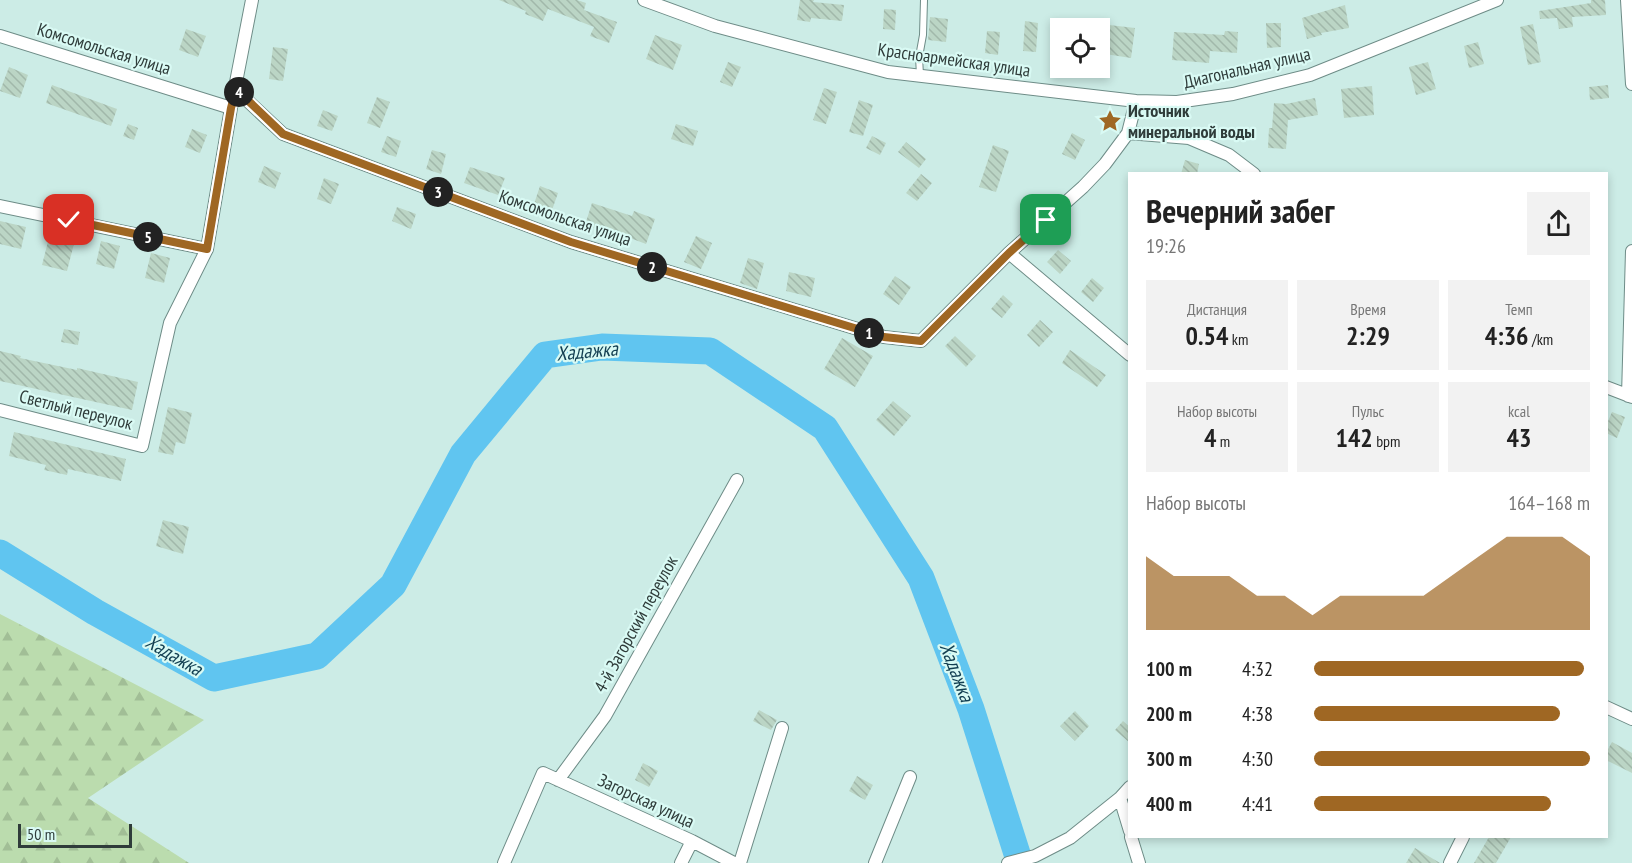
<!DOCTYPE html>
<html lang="ru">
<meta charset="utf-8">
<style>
body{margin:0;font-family:"PT Sans Narrow",sans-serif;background:#f2f2f2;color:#222;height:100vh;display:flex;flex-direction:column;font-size:22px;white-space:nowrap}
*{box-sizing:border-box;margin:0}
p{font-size:20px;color:#767676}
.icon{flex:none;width:33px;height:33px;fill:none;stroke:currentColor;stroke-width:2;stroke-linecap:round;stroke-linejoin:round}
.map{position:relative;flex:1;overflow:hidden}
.sheet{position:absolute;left:1128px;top:172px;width:480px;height:666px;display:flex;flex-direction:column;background:#fff;border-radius:0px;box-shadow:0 3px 9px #0003}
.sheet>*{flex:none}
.tools{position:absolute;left:1050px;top:18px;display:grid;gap:12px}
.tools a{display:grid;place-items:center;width:60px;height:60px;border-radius:0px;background:#fff;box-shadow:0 3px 9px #0003;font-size:30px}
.scale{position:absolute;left:18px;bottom:15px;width:114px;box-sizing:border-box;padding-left:6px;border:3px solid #2f3c3a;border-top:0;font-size:16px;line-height:21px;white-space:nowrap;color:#2f3c3a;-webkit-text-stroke:4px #d9faf4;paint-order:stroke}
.pin{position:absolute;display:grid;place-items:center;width:51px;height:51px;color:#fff;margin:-26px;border-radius:12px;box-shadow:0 3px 9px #0006}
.km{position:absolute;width:30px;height:30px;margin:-15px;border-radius:50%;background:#222;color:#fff;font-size:16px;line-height:30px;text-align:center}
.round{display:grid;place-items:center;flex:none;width:63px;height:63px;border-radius:0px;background:#f2f2f2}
.headline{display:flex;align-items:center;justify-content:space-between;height:102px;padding:0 18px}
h1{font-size:33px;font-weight:700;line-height:45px}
.stats{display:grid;grid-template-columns:repeat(3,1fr);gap:9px;height:102px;padding:6px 18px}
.stats div{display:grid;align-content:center;border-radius:0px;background:#f2f2f2;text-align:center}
.stats b{font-size:26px;font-weight:700}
.stats small{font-size:16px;font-weight:400}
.stats p{font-size:16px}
.chart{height:168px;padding:12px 18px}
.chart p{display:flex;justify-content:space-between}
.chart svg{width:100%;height:108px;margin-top:6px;fill:#9f6723;opacity:.7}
ul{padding:0 18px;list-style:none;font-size:20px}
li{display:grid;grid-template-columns:96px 72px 1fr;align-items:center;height:45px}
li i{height:15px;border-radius:8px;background:#9f6723}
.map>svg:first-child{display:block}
</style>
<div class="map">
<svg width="1632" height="863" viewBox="0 0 1632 863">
<defs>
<pattern id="forest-firs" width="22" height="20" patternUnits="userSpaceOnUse" patternTransform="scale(1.5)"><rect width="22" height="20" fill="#bbdcae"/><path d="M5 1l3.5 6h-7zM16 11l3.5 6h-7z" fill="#a1be96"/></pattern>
<pattern id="building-back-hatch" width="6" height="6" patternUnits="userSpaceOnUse" patternTransform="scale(1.5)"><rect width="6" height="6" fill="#bbd5c5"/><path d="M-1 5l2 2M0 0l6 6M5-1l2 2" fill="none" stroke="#a1b8aa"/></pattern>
</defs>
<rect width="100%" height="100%" fill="#ccece6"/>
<path fill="url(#forest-firs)" d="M0,614l204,106 -116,78 101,65h-189z"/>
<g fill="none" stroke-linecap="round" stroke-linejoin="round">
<path stroke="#60c5f0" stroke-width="27" d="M0,553l95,59 119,66 103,-22 76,-71 70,-131 82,-99 57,-8 108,4 115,77 96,150 50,131 49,154"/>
</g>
<path fill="url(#building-back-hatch)" d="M499,0h78l9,3 -2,7 33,12 -8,21 -19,-7 4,-9 -46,-18 -5,12 -18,-7 1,-3z
M800,0h14l-1,2 31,3 -2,16 -31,-3 -1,4 -13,-2z
M1591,0h14l1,15 -34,2 1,10 -14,2 -2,-11 -17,1 -1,-8 52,-8z
M1345,5l4,23 -28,5 1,2 -15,4 -5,-21z
M884,9l12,1 -1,20 -12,-1z
M930,17l18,2 -2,23 -18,-2z
M1025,21l13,2 -2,29 -13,-1z
M1266,23h15v24l-14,1z
M1533,24l8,38 -13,3 -8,-38z
M1109,25l26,3 -4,30 -26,-4z
M186,29l20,7 -8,21 -19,-7z
M987,31l13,1 -2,23 -13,-2z
M1225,31l13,1 -1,21 -27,-2 -1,12 -37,-3 2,-28 50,3z
M655,35l27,10 -9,25 -27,-11z
M1478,42l6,22 -15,4 -5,-22z
M273,47l15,2 -5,32 -14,-2z
M728,62l13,5 -9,20 -12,-5z
M1428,62l8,27 -20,6 -7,-28z
M9,67l19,8 -8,23 -20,-7z
M52,85l65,24 -6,17 -65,-23z
M1608,85l1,13 -19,2 -1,-13z
M1372,86l2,29 -30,3 -3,-29z
M824,88l13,4 -11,32 -13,-4z
M377,97l13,5 -10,26 -13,-5z
M1315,98l3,17 -30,5 -2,29 -18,-1 1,-20h3l2,-25 12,1z
M859,100l14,5 -10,31 -14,-4z
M323,110l15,6 -6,15 -15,-5z
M128,124l10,4 -4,12 -11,-4z
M676,124l22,7 -5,15 -22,-7z
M192,129l15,6 -7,18 -15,-6z
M1072,133l13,7 -10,20 -13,-6z
M387,136l14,5 -5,16 -15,-5z
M872,136l14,7 -6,12 -14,-7z
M906,142l20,17 -7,9 -21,-16z
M993,145l16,6 -13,41 -17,-5z
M432,150l14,4 -5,20 -15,-5z
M1185,160l14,4 -2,10h-16z
M264,166l17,7 -6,16 -17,-7z
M470,167l35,11 -7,17 -34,-12z
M921,174l11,9 -15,18 -11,-8z
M324,178l15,6 -8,20 -14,-5z
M540,186l18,7 -6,17 -18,-6z
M592,203l40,13 2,-5 21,8 -9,25 -37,-14 -1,3 -23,-8z
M397,207l19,7 -5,15 -19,-8z
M0,221l26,6 -5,22 -21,-5z
M51,230l25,6 -9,35 -25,-6z
M696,236l16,7 -11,26 -17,-7z
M101,241l19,5 -6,23 -18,-5z
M1058,250l13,11 -11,13 -13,-12z
M151,253l19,5 -6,25 -19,-5z
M748,258l16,5 -7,26 -17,-6z
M789,272l26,6 -4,19 -25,-6z
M895,276l16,11 -12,18 -16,-11z
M1092,278l12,10 -11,14 -12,-10z
M1003,295l10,9 -11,14 -11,-9z
M1040,320l13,12 -14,15 -12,-12z
M64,329l16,3 -2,13 -17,-3z
M955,336l21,20 -10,11 -21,-21z
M842,338l31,18 -18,31 -31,-18z
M1070,350l36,25 -9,12 -35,-24z
M0,351l21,5 -1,2 57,12v-2l61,14 -6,28 -132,-29z
M893,401l18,15 -17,20 -18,-16z
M168,407l24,6 -7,31 -9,-2 -3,13 -15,-3z
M1612,412l13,5 -8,21 -11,-5v-7z
M14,432l112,27 -5,22 -53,-12 -1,6 -23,-5 2,-5 -37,-9z
M163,520l26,7 -6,27 -27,-8z
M759,710l18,10 -6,10 -18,-9z
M1075,711l14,15 -14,15 -15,-15z
M1123,721l7,6v16l-15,-13z
M1612,742l20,11v20l-26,-13v-7z
M643,763l15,8 -9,16 -14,-7z
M857,776l16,9 -8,15 -16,-9z
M1489,837h22l-15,26h-22z
M1415,848l25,15h-34z"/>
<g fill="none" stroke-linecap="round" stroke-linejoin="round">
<g stroke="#6e8c87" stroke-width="8">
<path id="service" d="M920,75l-1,-18 4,-22 1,-35"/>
</g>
<g stroke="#6e8c87" stroke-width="14">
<path id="minor" d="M644,0l71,26 173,46 248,29 41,1 56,-8 77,-19 187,-75
M1627,0l5,84
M0,36l231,72
M235,89l48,45 288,108 313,95 37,4 88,-88 74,-66 22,-23 23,-31
M1136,101l-8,32 61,5 40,17 25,19
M0,206l207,43
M1009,253l121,102
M1606,387l26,10
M1628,396l4,-145
M0,410l142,36 28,-123 37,-74 24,-141 21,-108
M1606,707l26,12
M558,780l47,-64 132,-236
M1130,787l-10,11 10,33
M1131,837l8,26
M504,863l39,-90 149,68 42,22
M681,863l11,-22
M740,863l42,-135
M875,863l35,-86
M1008,863l27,-7 35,-18 50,-40
M1450,863l13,-26"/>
</g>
<use href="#service" stroke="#fff" stroke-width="6"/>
<use href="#minor" stroke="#fff" stroke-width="12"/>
</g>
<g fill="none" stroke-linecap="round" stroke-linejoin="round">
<g stroke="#fff" stroke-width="12">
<path id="route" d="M69,220l138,29 24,-141 5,-19 47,45 288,108 313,95 37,4 88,-88 37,-33"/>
</g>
<use href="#route" stroke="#9f6723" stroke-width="8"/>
</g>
<defs>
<g id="sight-bare" transform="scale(1.8)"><path d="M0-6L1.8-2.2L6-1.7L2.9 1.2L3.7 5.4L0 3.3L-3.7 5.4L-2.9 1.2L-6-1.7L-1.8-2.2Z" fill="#9f6723" stroke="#d9faf4" stroke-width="2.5" paint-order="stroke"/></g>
</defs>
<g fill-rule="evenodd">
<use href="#sight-bare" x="1110" y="121"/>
</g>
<g text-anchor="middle" stroke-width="4.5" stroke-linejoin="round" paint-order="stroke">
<g font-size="18" fill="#2f3c3a" stroke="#d9faf4">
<text transform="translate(104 49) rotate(17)" y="6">Комсомольская улица</text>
<text transform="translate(954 60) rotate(8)" y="6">Красноармейская улица</text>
<text transform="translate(1247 68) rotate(-13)" y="6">Диагональная улица</text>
<text transform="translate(565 218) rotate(19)" y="6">Комсомольская улица</text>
<text transform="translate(76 410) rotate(14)" y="6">Светлый переулок</text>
<text transform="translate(636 624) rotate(-61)" y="6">4-й Загорский переулок</text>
<text transform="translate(646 801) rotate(25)" y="6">Загорская улица</text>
</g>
<g font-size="18" font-weight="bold" fill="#2f3c3a" stroke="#d9faf4" text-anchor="start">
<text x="1128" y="117">Источник<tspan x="1128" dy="21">минеральной воды</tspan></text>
</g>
<g font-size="20" font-style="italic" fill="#133f52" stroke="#d9faf4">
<text transform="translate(587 351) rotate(-5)" y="7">Хадажка</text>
<text transform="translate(174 655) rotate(30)" y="7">Хадажка</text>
<text transform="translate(957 672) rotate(69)" y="7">Хадажка</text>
</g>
</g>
</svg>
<div class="tools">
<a><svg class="icon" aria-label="locate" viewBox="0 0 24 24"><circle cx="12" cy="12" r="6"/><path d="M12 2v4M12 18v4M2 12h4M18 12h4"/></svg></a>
</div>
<div class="scale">50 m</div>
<div class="pin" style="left:1046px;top:220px;background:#1e9e55"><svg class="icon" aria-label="arrive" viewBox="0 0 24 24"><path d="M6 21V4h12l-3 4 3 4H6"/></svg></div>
<div class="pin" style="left:69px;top:220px;background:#d93025"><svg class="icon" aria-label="check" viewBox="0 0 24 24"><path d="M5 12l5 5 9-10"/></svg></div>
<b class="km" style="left:869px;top:333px">1</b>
<b class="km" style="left:652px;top:267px">2</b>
<b class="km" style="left:438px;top:192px">3</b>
<b class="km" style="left:239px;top:92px">4</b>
<b class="km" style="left:148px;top:237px">5</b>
<section class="sheet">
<div class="headline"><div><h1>Вечерний забег</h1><p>19:26</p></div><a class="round"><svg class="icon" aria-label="share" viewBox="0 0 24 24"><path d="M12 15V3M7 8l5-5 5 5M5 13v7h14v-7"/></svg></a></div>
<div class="stats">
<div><p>Дистанция</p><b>0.54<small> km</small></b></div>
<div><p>Время</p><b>2:29</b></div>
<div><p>Темп</p><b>4:36<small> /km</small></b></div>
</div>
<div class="stats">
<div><p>Набор высоты</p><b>4<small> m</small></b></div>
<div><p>Пульс</p><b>142<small> bpm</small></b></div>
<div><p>kcal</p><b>43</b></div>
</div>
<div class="chart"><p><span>Набор высоты</span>164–168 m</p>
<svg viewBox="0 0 160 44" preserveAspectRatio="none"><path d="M0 44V14L10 22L20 22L30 22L40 30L50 30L60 38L70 30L80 30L90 30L100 30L110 22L120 14L130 6L140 6L150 6L160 14V44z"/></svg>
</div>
<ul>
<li><b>100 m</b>4:32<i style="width:98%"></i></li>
<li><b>200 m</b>4:38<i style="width:89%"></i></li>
<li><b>300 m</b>4:30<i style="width:100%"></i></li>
<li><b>400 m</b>4:41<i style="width:86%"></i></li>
</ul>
</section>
</div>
